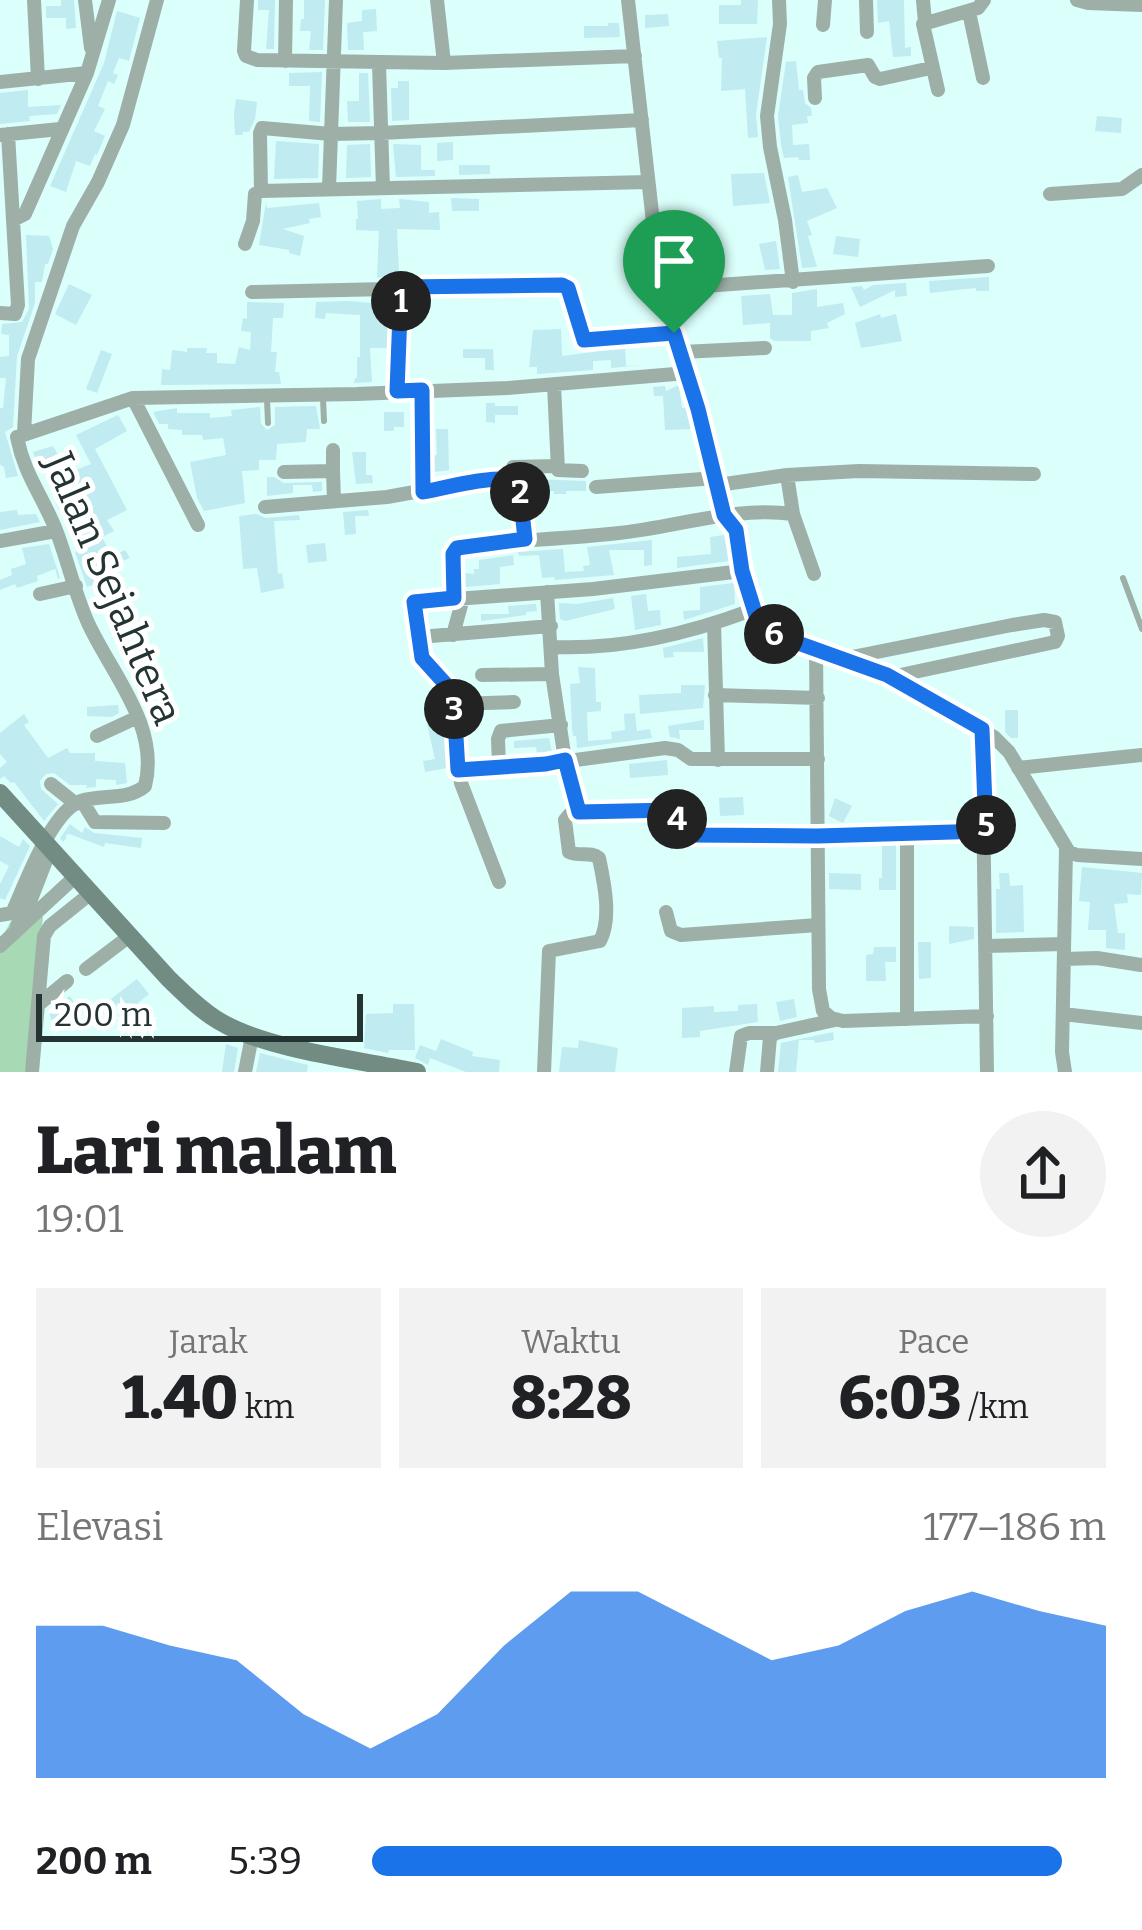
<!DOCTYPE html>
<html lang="id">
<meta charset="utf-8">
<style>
body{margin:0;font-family:Bitter,serif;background:#f2f2f2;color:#202124;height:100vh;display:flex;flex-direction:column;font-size:45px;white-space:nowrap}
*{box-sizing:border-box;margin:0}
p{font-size:39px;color:#757577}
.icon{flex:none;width:66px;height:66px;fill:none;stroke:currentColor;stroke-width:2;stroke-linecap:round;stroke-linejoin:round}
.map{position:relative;height:1072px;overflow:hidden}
.drawer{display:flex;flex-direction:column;background:#fff;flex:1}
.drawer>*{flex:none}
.scale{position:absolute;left:36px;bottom:30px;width:327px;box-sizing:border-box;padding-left:12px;border:6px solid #233433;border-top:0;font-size:33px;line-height:42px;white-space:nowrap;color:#233433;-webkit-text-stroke:9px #fff;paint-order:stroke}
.pin{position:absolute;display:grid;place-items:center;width:102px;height:102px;color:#fff;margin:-123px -51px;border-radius:50% 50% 50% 0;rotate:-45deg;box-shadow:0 0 12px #0007}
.pin .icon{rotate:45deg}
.km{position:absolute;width:60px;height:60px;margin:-30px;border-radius:50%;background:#222;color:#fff;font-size:33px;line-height:60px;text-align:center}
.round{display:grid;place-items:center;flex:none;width:126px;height:126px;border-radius:63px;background:#f2f2f2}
.headline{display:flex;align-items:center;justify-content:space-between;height:204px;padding:0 36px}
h1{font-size:66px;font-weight:800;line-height:90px}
.metrics{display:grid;grid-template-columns:repeat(3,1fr);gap:18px;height:204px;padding:12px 36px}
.metrics div{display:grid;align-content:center;border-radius:0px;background:#f2f2f2;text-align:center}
.metrics b{font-size:60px;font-weight:800}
.metrics small{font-size:33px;font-weight:400}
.metrics p{font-size:33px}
.chart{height:336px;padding:24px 36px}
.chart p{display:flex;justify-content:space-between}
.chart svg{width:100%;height:216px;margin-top:12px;fill:#1a73e8;opacity:.7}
ul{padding:0 36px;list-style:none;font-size:39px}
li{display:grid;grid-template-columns:192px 144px 1fr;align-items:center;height:90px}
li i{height:30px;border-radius:15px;background:#1a73e8}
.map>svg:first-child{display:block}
</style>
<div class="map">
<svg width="1142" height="1072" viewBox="0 0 1142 1072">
<rect width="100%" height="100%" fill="#dbfffb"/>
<path fill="#a7dab4" d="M20,905l23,12 -13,155h-30v-131z"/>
<path fill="#bfebf1" d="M61,0h13l2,28 -10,1v-11h-20v-12h15z
M258,0h17l-1,49h-8l3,-39h-11z
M304,0h21l-2,50h-14l2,-19h-11l1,-12h3z
M741,0h17l-1,24h-38v-19h22z
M877,0h27l1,48 6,-1v9l-18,1 -4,-36 -11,2z
M376,9l1,22 -14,1 1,18h-16l-1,-27 15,-2v-11z
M117,11l23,7 -11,43 -10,-3 -6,15 5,2 -4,9 -6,-3 -10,25 7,3 -11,22 11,5 -8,19 -2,-1 -5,12 -14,-5 -10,31 -16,-6 54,-123z
M668,14l1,12 -24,2v-13z
M608,23h11l1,14 -36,1v-12h24z
M767,37l-11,77 2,23 -10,1 -3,-49 -24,2 1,-33h-3l-2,-17z
M796,61l3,29h4l2,13 6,5 1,8h-5l1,7 -16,2 1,20 16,-1 1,16h-11l-1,-3 -14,1 -3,-13 -3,-29 8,-54z
M322,72l-2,50 -11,-1 1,-35h-21v-13z
M359,73h9l2,49h-22l-1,-21h12z
M398,81h11v39l-17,1 -1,-33h7z
M28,90v17l33,-2 -4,9 -28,2 1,5 -30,3v-31z
M236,99l21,3 -2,17 -6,13h-6v3h-8l-1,-21z
M1097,116l25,2 -1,15 -26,-2z
M276,141l43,3 -1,34 -44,1z
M453,142v18l-16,1v-18z
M370,144l1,33 -25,1 1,-33z
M393,144l28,1v25h14v6l-39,1z
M459,165h31v9l-31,1z
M764,173l6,30 -37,3 -2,-32z
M798,175l4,17 25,-4 10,20 -30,13 5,14 -4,1 9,31 -15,1 -14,-91z
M451,198l28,1v12h-27z
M381,199v10l19,-1 -1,-9 30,3v11l10,-1 1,18 -43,-1 2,44 -22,5 2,-47 -23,-1v-11h2l-1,-18z
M266,202l1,6 52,-5 2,14 -12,2 1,4 -27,6 21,7 -4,20 -11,-3v-3l-30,-5z
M26,235l23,1 4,13 -5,15h-3l-3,18h-7v21l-18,53 -4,71 -8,5 13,44 -12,2 -2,-11 -4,-2v-57h3l3,-30h-6v-21l9,-1v-21l-8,-1 1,-10 20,-2 7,-13z
M836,236l24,3 -2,18 -25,-3z
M776,241l4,28 -15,1 -6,-26z
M989,277v14h-13v-3l-46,5 -1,-12z
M906,283l1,13 -12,1v-7l-35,17 -9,-20 11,-1 2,4 9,-5z
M69,284l23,11 -16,30 -21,-11z
M817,289v18l26,-4 2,11 -18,9 2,5 -18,3v10h-37l-4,-3v-15l-27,2 -2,-29 29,-2 3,21h19v-22z
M348,301l24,2v9h17l-2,36h-17l2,34 -18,1 1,-5h2v-21h3v-42l-34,-2 -1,6 -10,-1 1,-16z
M247,302l37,1 -1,15h-10l-2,34h6l-2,20h4l2,12 -120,1 1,-16 8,1 2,-20 15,2v-4h20l-1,5h11v10l18,1 4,-17 11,3 1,-18 -10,-1 2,-13 4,1z
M880,314l1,4 15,-4 6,27 -41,7 -6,-25z
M561,329l1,27 63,-8 1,18 18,-1 -33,3v-8l-18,1v9l-56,4v-7h-8l4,-37z
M463,349h30l1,21h-9v-12h-22z
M101,350l11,4 -15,39 -11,-4z
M679,385l3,23h4l5,21 -26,1 -2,-34h-9l-1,-9 12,-1 1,5z
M486,403h9v3h23v9h-23v8l-9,-1z
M316,406l4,23h-13l-1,13 -29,2 -1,16h-17v10l-17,1 3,32 -41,8 -7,-13 -7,-36 36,-7 -3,-17 -20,2 -1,-5h-20v-5l-14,-1v-5h-9l-6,-12 24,-4v5h33v5l22,-2 -1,-6 29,-3 1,17 6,6 8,-5v-18z
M384,412h20v15h-10v4h-10z
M118,415l9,16 -32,18 32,61 -20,10 7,11 -12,6 10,19 13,-6 5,8 -18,7 2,5 -18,8 2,5 -11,4 -12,-35 12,-5 -13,-27 -8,4 -10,-20 4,-2 -17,-37 -5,1 -5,-14 20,-6 15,27 23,-9 -15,-29z
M436,429h12l1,41 -15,2v-16l3,-1z
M352,452h14v23h6l1,8 -17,1z
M267,477h7l10,6 38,-1v9l-9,1 -1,-7h-19v8l-26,3z
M530,479l56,2v10h-20v3h-12v-3l-23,1z
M17,510l1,5 18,-1 4,8 -40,8v-18z
M368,510l1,6h-14l1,18 -11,1 -2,-23z
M256,514l10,4 33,-3 1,5 -26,1 4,53 4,-1 2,15 -23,5 -4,-25 -14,1 -4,-53z
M724,535l5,26 -52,7v-11l34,-3 -1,-17z
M652,540v25l-8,1v-16h-35l5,25 -59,5 -1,-3 -12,1 -3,-23 -20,1 -1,-4 45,-3 2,23 19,-1 -1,-5 7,-1 -3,-18z
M325,543l2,18 -19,2 -2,-18z
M49,544l11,34 -2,1 -3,-10 -18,7 1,5 -21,7 -2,-4 -15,6v-10l12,-5 -1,-6 15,-5 -4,-16z
M513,555l1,10 -14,2v17l-35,3v-14l9,1v-5h5v-9z
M734,583l1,21 -51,16 -1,-9 17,-1v-23z
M646,594l2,17 12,-1 1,15 -26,5 -4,-34z
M613,598l2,11 -50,12 -5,-2 -1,-16 18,1z
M536,604l1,7 -11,1v3l-45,6v-7h28l-1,-8z
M703,638l1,14h-31l1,5 -10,1 -1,-10z
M578,667l17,1 1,34h5v9l-14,1 1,29 24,-2 -1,-7 14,-2 -1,-16 11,-1 2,18 13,-2 2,9 -75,10 -1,-12h-3l-1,-8 -2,-44 10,-1z
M681,685h24l-2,23 -63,6 -1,-19 42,-2z
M118,705l1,8 -7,4 -25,-1v-9z
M1005,710h13v28h-7l-6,-6z
M24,714l5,8 -5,3 24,33 19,-10 3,5h25v8l30,2 2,20 -11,2v-5l-20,-1v8l-10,1 1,-3h-17l-16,-12 -8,1 -6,7 1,8 17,15 -14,17 -30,-39 -3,1 -7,-7 -4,3v-11l7,-6 -7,-8v-21z
M442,720l5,48 -22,4 -2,-11 12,-2 -8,-35z
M704,720v10h-25l1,9 -10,-2 -2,-11z
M549,738l3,14 -15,1 -1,-6 -22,1v-7z
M667,760l1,15 -38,3 -1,-14z
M743,797l1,18 -24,1 -1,-18z
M835,798l17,8 -9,17 -14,-7z
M70,824l12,9 3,-6 9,6 48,5 -1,10 -36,-5 -1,4 -35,-13 -4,2 2,1 -4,5 -3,-4z
M0,836l19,11 4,-8 7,7 -25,54 -5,-2v-14l9,-18 -9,-5z
M882,845h14v45h-17v-12h3z
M1082,867l60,6 -1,22 -14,-1 1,9 -14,1 4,29h7v17l-19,-2v-18h-18l2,-28 -11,-1z
M829,873l32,1v16l-32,-1z
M999,873h10l1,13 13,-1 1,47 -28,1v-44h4z
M949,926l25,1v12l-25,5z
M918,942h13v36l-12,1z
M874,947h22v15h-11l1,19h-20v-26l7,-1z
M137,979l12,15 -25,20 -13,-15z
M70,996l6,10 -24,16 -3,-11z
M794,999l3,18 -17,4 -4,-19z
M393,1004h21l1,46h-26l-1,3 -24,-5 2,-34 27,-1z
M757,1004l1,18 -58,9v6l-18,1v-30l32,-2v6l24,-1v-6z
M833,1032l1,8 -19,3 -1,-3h-15l-3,32h-18l3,-29z
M441,1039l32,13 -1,4 28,4 -1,12h-33l-36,-14 -2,7 -13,-7 5,-13 16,6z
M579,1040l39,8 -3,24h-56l3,-25 16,1z
M226,1044l12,4 -4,24h-12z
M260,1053l48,12 -1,7h-51z"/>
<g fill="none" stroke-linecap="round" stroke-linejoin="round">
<path stroke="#9eafa8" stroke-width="6" d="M323,398l1,23
M267,399l1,24
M1123,578l19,51"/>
<path stroke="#9eafa8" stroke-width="14" d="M34,0l4,79
M85,0l6,48
M247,0l-3,51 2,5 11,4 187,3 191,-7
M437,0l7,63
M628,0l31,275 7,32 32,102 26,106 11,15 7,41 10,39 5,9 16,15 114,41 107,62 15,15 60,100 8,3 65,4
M779,0l1,24 -13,92 3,31 15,73 8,62
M866,0l1,32
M923,0l2,22
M1077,0l11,3 54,2
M969,12l14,66
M823,25l2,-25
M285,61l1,-61
M379,64l4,124
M0,82l87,-9
M938,90l-15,-66 55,-16 6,-8
M815,98l-1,-20 4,-6 50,-7 7,12 5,2 51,-11
M0,135l60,-6
M329,188l7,-188
M261,191l-1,-58 2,-5 69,6 50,-1 261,-13
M1050,194l72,-5 20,-14
M13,220l12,-6 62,-141 22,-73
M245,244l8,-23 2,-27 6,-3 387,-9
M662,289l326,-23
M252,292l308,-7 8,3 16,52 90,-7
M0,313l15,1 3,-9 -10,-171
M682,352l83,-4
M554,385l4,85 24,1
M422,390l1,102
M397,391l4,-104
M133,398l65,127
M24,433l4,-74 45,-133 25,-44 25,-57 34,-125
M17,437l116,-39 224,-4 150,-6 180,-15
M333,450v21
M513,467l44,-1
M284,472l49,-1 1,30
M787,475l6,39
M718,485l69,-10 72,-4 175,3
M596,487l120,-9
M265,507l122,-10 77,-14 52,-4 3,5 6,55
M0,541l56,-10
M547,592l5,82 13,86 14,52
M40,594l36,-8
M454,598l-1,-44 4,-7 5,-1c52,-6 105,-7 157,-13 58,-6 116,-27 174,-19l21,60
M714,624l4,136
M453,635l10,-37
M419,637l132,-11
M552,647c69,3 135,-13 200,-37
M816,649l3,340 4,22 8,7 12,3 144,-5
M847,658l165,-33 32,-5 11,2 3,14 -3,6 -164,35
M482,675l70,-1
M715,695l103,3
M454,704l60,-2
M982,729l5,343
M97,736l41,-19
M499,765l-1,-26 3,-8 60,-6
M1018,768l124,-13
M458,769l88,-5 119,-16 13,2 13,9h127
M51,784l25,20
M82,801l13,21 69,1
M499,882l-38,-99 -11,-94 -28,-31 -8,-56 179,-13 149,-18
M666,912l5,19 10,4 137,-10
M0,915l12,-2c13,-28 39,-102 69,-112 22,-7 46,0 64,-15 15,-59 -32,-110 -56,-161 -14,-30 -21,-64 -33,-95 -14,-35 -32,-56 -39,-93
M17,926l11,-19 21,-54
M0,946l77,-71
M986,946l78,-2
M1064,959l33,-1 44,7
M86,969l45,-34
M39,1004l28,-23
M1063,1014l79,9
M907,1019v-187
M32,1072l12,-136 6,-10 41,-33
M245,1072l7,-36
M544,1072l5,-121 51,-10c12,-23 4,-59 -1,-83 -8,-7 -20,-1 -30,-6l-4,-32 5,-6 102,-4 4,4 2,16 10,4 130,2 168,-5
M736,1072l5,-36 8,-3h27
M767,1072l3,-35 6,-4 59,-13
M1065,1072l-3,-20 4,-203"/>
<path stroke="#738c83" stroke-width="18" d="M0,793l169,186c16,15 31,31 50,42 48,29 141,39 198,51"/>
</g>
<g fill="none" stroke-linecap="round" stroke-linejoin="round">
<g stroke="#fff" stroke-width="24">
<path id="route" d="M562,285l6,3 16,52 90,-7 24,76 26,106 12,15 6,41 15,48 16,15 114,41 95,54 4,102 -168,5 -130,-1 -9,-5 -3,-16 -4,-4 -93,2 -14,-52 -19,4 -88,6 -4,-66 -4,-15 -28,-31 -8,-56 40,-4 -1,-44 4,-6 68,-9 -6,-55 -3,-5c-31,-2 -63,7 -93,13l-1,-102 -25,1 4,-104z"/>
</g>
<use href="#route" stroke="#1a73e8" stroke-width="15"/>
</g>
<g text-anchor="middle" stroke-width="10" stroke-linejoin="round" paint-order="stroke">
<g font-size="42" fill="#233433" stroke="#fff">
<text transform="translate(114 588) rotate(67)" y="15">Jalan Sejahtera</text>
</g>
</g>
</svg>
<div class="scale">200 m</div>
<div class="pin" style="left:674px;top:333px;background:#1e9e55"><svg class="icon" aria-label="arrive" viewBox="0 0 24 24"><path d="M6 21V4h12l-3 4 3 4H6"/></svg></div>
<b class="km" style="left:401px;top:301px">1</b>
<b class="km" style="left:520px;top:492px">2</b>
<b class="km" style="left:454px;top:709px">3</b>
<b class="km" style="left:677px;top:819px">4</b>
<b class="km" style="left:986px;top:825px">5</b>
<b class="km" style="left:774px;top:634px">6</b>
</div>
<section class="drawer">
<div class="headline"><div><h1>Lari malam</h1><p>19:01</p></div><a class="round"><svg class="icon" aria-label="share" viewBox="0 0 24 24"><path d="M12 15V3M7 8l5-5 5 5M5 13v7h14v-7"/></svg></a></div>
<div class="metrics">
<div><p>Jarak</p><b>1.40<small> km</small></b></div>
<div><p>Waktu</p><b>8:28</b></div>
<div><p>Pace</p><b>6:03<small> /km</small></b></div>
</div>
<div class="chart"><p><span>Elevasi</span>177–186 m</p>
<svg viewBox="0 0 160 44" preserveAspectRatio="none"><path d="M0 44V13L10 13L20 17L30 20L40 31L50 38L60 31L70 17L80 6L90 6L100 13L110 20L120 17L130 10L140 6L150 10L160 13V44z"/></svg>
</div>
<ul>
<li><b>200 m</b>5:39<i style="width:94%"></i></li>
</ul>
</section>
